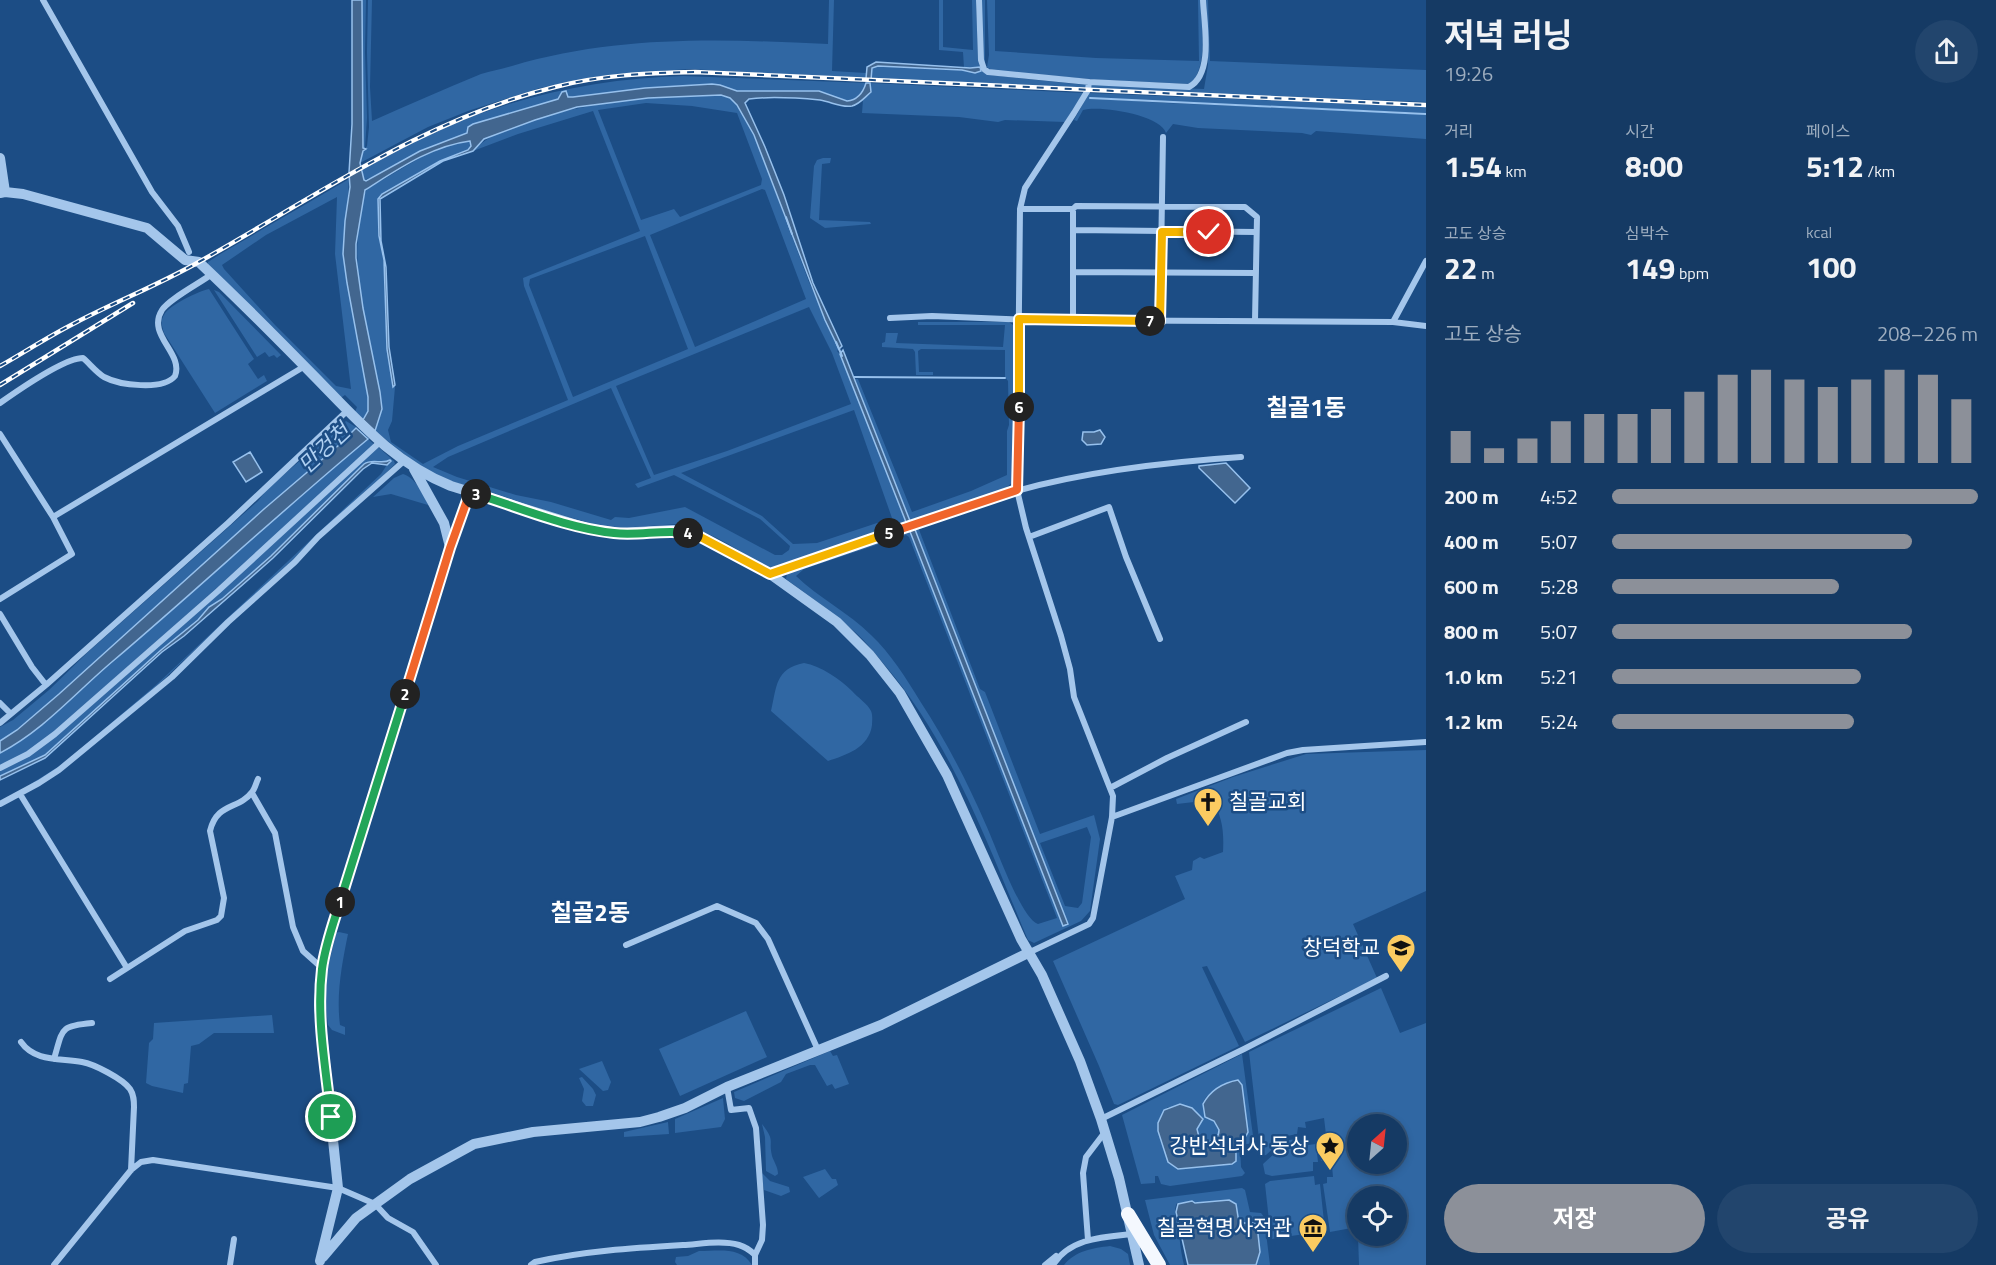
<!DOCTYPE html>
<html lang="ko">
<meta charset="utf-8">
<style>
body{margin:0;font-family:"Titillium Web","Noto Sans KR",sans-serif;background:#22456d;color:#f1f3f6;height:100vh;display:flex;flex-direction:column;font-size:22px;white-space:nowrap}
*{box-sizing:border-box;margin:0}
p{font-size:20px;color:#9dadbf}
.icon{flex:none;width:33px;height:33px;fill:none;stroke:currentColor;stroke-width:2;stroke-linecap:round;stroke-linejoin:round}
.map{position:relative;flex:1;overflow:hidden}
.sheet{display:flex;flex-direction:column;background:#153a64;width:570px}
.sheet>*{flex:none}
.needle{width:39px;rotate:27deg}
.buttons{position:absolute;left:1347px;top:1114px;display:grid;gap:12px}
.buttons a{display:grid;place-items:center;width:60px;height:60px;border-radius:50%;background:#153a64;box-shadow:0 3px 9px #0003,0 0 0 2px #345478;font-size:30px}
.pin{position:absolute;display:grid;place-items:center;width:51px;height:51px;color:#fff;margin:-26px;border:3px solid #fff;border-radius:50%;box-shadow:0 2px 6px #0007}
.km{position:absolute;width:30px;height:30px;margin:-15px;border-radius:50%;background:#222;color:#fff;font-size:16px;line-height:30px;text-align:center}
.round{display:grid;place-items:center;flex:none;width:63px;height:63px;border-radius:32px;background:#22456d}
.headline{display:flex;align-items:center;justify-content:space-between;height:102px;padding:0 18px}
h1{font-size:33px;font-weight:700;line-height:45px}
.metrics{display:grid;grid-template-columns:repeat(3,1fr);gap:9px;height:102px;padding:6px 18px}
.metrics div{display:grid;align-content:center}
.metrics b{font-size:30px;font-weight:700}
.metrics small{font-size:16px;font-weight:400}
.metrics p{font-size:16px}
.chart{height:168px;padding:12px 18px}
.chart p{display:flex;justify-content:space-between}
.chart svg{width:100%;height:108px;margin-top:6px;stroke:#8c9099;stroke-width:6}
.cta{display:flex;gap:12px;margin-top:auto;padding:12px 18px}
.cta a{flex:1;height:69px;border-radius:36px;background:#8c9099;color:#fff;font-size:24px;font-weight:700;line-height:69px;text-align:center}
.cta a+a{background:#22456d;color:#f1f3f6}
ul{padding:0 18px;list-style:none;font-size:20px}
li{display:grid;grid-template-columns:96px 72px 1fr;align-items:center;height:45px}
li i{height:15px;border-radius:8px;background:#8c9099}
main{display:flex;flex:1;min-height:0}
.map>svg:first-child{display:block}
</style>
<main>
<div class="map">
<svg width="1426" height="1265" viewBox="0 0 1426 1265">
<rect width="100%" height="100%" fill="#1c4d85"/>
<path fill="#3067a3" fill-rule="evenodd" d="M362,0h4l-1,52 2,66 -2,30h-2z
M368,0h4l-2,87 2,34c36,-16 72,-32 109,-47 10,-3 21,-5 31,-8 105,-31 208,-27 316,-22l1,-44h5l-2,71 34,2v6l-176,-10 -61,4 -40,5 -49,10 -72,23 -40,16 -68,36 3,-12 4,-5 2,-19 -2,-75z
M939,0h4v47l30,3 -1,-50h4l2,58 2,9 -16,1 -1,-16 -24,-2z
M980,0h5v65l2,2 2,-12 -2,-55h8v51l101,7 103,3 -1,-61h3c0,27 8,62 -10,84l-89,-4 -108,-9 -10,-5z
M1205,0h3l2,61 216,9v32l-336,-13 2,-4 112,4 4,-24z
M878,66l84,4 12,3 7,-2 9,4 96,10 1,2 -1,2 -215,-9 1,-12z
M683,76l183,7c-3,10 -8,17 -19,18l-28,-10h-82l-17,-6 -8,-1 -67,4 -72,9h-5l-2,-5 -8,7 -85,25 -6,9 -47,18 -37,22 -19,7 -2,-11c32,-17 64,-34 98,-48 71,-28 147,-43 223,-45z
M870,83l213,10 -18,29 -60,-2 -7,2 -39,-5 -97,-4 1,-13 8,-8z
M1089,93l337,14v6l-339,-15 78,5 261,11v25l-110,-8 -5,4 -9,-2 -104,-5 -25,-4 -7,9c-5,-18 -66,-28 -83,-23l-6,11 -3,-1z
M715,94l15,4 7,7 17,30 55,147 30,67 -2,2 3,3 66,168 -137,47c-28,-17 -59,-39 -91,-45l-60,4 -19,-2 -152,-46 -24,-11 -48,-38c11,-27 2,-54 -4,-82 -8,-42 -19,-85 -11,-129 1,-10 2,-22 7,-31l56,-33 28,-12 19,-3 1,4 -3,5 -28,11 -58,33 -4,5 1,37 5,29 3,84 8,38 -3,34 -4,9 3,12 32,22 35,-18 110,-46 -44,-114 -1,-8 117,-47 -47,-120 -75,23 -45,17c15,-16 31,-20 52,-28 63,-22 124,-26 190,-29zM646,103l46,3 45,7 25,66 -1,6 -81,32 -6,-8 -33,11 -43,-110zM762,189l3,1 41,109 -111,48 -45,-112zM645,236l43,113 -115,48 -44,-112 1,-6zM809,307l23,46 19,51 -124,47 -73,24 -38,-89zM611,388l40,90 -16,6 3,4 36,-13 86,44 30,27 -1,4 -7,5h-7l-90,-48 -56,11 -14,-1 -4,3 -60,-18 -35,-7 -59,-18 -24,-10 15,-10zM854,410l38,108 -75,25 -24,1 -31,-28 -81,-43z
M823,158h8l-1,5 -8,1 -3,56 51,2 1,2 -46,4 -15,-10 4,-52 3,-6z
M349,179l-5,83 24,135v14l-5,9 -8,-8 2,-5 -12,-12 -6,4 -131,-134v-3l14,-9zM337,197l-2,57 16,135 -15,-3 -61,-61 -51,-56 -2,-4 44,-30z
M209,289l45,70 -6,5 10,15 6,-4 3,6 -52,32 -51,-80c-2,-7 -4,-12 0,-18 5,-10 35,-24 45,-26z
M214,290l5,2 62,63 -4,3 -3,-3 -5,2 -4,-5 -8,5z
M918,322h91l4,3 1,156 -8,7 -13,5 -83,28 -55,-142h3l54,133 59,-21 36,-16v-44l2,-6 -1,-44 -3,-4v-27l-84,-1 -3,2 1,21h14v3h-17l-1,-23 -2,-3 -31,-2v-4l3,-1 1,-9h12l-2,10 107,4 2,-22h-87z
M346,421l10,6 -17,18 -75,64 -205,185 -42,36 -17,11v-14l13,-7 36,-30 39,-38 170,-151 9,-12z
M368,439l7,6 -139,129 -182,159 -27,21 -27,13v-14c44,-24 75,-60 113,-92 85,-74 169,-149 255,-222z
M377,446l17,15 1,3c-63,64 -131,122 -197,183 -52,48 -108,108 -172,140l38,-24 92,-78 225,-211 9,-14c-8,5 -17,-2 -26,4l-93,92 -49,43 -14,10 -2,4 -8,7 -37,30 -116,105 -45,21v-7l28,-14z
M403,474c11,3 22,20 25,31l-37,-11 -18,3 21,-19z
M914,527h4l62,162 5,3 55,142 54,-19 6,24 -10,72 -9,10 -47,22 -6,-3c-41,-97 -76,-197 -145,-277 -9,-11 -18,-22 -28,-31 -22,-19 -46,-36 -69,-53l1,-5 13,-8 109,-37 154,397 5,-2zM906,535l3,2 148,381 -19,6c-17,-5 -43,-80 -52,-99 -19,-44 -40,-84 -66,-124 -14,-23 -29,-47 -49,-66 -22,-22 -52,-37 -75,-59l8,-7zM1087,827l4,10 -9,66 -4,5 -13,-2 -25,-63z
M804,663c17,3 36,16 48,28 5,6 16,13 19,20 2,4 1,11 1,14 -3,23 -26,30 -44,36l-57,-50c6,-25 4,-42 33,-48z
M1426,750v141l-73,33 24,54 -132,64 -38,-76 -5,1 37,79 -121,59 -4,-1 -15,-38 -46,-105 132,-62 -10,-23 17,-6 1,-9 7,-4 4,2 19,-7c1,-18 0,-37 -12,-52l-34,4 -1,-5 57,-22 73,-23z
M339,932l9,2c-6,29 -12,61 -8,91l5,2v8l-13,-5 -4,-5 -2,-17v-32l10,-43z
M1381,988l19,45 26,-10v242h-67l-1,-29h38v-39h-38l-1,30 -27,5 -7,-48 4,-1v-6h6l-1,-11 -6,1 -1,-6h-4l-2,-17 8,-1 -3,-25 -19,4 1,6 -8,-1 -1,7 -10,2 -21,19 -5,1 -12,-104zM1358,1125h38v39h-38z
M746,1011l21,46 -87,39 -21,-47z
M272,1015l2,18h-60l-15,11 -8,2 -3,37 -4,1 -1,9 -31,-7 -6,-3 3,-40 4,-4 1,-16z
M830,1051l3,5 4,-1 12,29 -14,5 -3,-5 -5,2 -12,-21h-5l-24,9 -5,8 -37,19 -9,-3 -1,-6z
M1242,1054l12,89 -14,2 1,22 4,6 -3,3 -72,10 -9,-2 -3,-8h-3v7l-14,1 -19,-69zM1241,1082l7,50 -2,4 -10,6 1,12 -69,8c-5,-17 -18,-41 0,-55l27,4 8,8 -6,10 2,8 8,5c7,-1 12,-5 12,-12l-5,-9 -10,-6c0,-3 -1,-6 -1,-10 0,-14 27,-19 38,-23z
M602,1061l9,21 -3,8 -5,1 -24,-22z
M582,1077l11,12 3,6 -3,11h-7l-4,-5 2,-12 -5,-11z
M723,1098l2,21 -4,8 -46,6v-14z
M668,1122l1,12 -45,3v-5z
M762,1124c14,18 6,15 10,32 2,6 6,11 6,18l-3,2 -9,-5 -1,-34z
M1299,1139l1,2 7,-1 1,5 8,-1 2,18h-5v9l-41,5 -7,-2 -2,-10 26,-24z
M825,1169l7,10h4l2,6 -19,13 -16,-21z
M761,1172l9,9 19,6 1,5 -9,4 -17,-6z
M1314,1176l1,9 5,-1 5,47 -54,8 -6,-55 5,-3z
M1242,1188l3,2 5,22 11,1 3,4 6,48h-14l4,-13 -7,-29 -10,1 -4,-1 -3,-19 -4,-3 -55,2c-5,10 1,18 2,28 1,13 2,21 5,34h-14l-16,-30 -9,-35z
M1110,1246l11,3 7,5 2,11h-66c11,-14 29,-17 46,-19z
M699,1251c19,0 42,-5 53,14h-75l-2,-3 1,-5 12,-1z"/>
<path fill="#42668f" stroke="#97c1ed" stroke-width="1.5" d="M352,0h10l1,148 3,1 -3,2 -3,12 4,17 2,1 54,-30 47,-18 1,-6 5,-3 85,-25 4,-7 4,-1 2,6h5l72,-9 67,-4 8,1 17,6h82l28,10c11,-1 16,-8 19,-18h4l1,9c-6,5 -11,12 -19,14 -11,2 -20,-4 -32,-6 -22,-2 -48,-4 -71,-1l-4,4 20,44 19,48 29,88 29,63 -3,3 -14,-29 -71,-185 -17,-30 -7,-7 -9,-3 -73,3 -71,9 -42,13 -51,19 -11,12 -30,10 -63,38 1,42 5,26 3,80 6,38 -2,2 -6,-38 -3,-89 -5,-24 -1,-37 4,-5 58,-33 28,-11 3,-4 -1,-5c-39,5 -73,29 -105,49l-9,54v14l7,50 17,84 2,17 -7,22 -12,-11 5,-9v-14l-21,-114 -4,-29 2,-33 5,-34 -1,-14 3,-49z
M876,62l94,6 10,-1 1,4 -6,2 -13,-3 -84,-4 -6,2 -1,12 -5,-1 1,-12z
M843,350l67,171 -4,1 -66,-168z
M356,428l12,11c-87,72 -169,149 -255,222 -38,32 -69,69 -113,92v-12l17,-11 42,-36 205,-185 75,-64z
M1100,430l5,7 -4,7 -14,1 -5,-5 1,-8h11z
M250,452l12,20 -16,10 -13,-20z
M390,460l1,1 -4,4 -15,-2 -9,6 -90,89 -89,78 -22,16 -117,106 -45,22v-4l45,-21 116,-105 37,-30 11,-13 13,-8 49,-43 93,-92c9,-6 18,1 26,-4z
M1226,463l24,25 -15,15 -36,-35v-2z
M914,527l154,397 -5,2 -154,-397z
M1238,1080l4,5 6,47 -2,4 -10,6v19l-4,3 -54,5 -10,-7 -10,-31v-8l6,-13 16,-6 12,4 11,11 -6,10 2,8 8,5c7,-1 12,-5 12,-12l-5,-9 -9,-4 -2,-13c7,-13 19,-21 35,-24z
M1229,1200l7,4 3,19h16l2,2 3,27 -4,13h-68l-12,-53 2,-8 14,-3 3,2z"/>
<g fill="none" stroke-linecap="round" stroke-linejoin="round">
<path stroke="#97c1ed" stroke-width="2" d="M1090,98l336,16
M786,217l6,17
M836,342l6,14
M854,377l151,1"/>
<path stroke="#a4c6eb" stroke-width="6" d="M43,0l109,192 26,34 11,26
M979,0l2,60 3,9 4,3 101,10 100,5c25,-13 15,-63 14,-87
M1020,209l5,-21 49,-75 14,-23 1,-8
M1073,209l3,-3 169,1 12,10 -2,104
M1073,230l183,2
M1073,272l183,1
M890,318l42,-2 97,4 364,2 33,-61
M1160,321l3,-184
M1393,322l33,4
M0,403c17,-12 64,-45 83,-45 7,6 13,14 21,19 15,8 59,14 71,-1 9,-23 -29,-41 -13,-66 7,-11 38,-27 50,-36
M0,434l53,83 19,37 -72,45
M53,517l252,-151
M1029,537l80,-30 17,50 34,82
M770,574c82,-28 163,-60 246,-83 72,-20 150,-29 225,-34
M0,614l32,53 14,18
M0,703l11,11
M0,723l46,-38 182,-162 120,-113
M0,768l28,-14 27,-20 163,-143 162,-149
M1110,788l57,-30 79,-36
M252,793l23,40 18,94 10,24 19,17
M20,794l107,174
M0,804l39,-21 20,-13 113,-93 56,-55 67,-60 23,-25 86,-76
M1112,817l175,-64 16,-3 123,-8
M626,945l91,-39 39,17 12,16 50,111
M1028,953l61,-29 4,-6 19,-101 1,-21 -39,-99 -4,-28 -9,-33 -35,-108 -9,-38 3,-281h53v111
M110,979l75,-48 32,-11 4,-4 3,-18 -14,-67c7,-29 29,-21 42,-39 3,-3 4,-9 6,-13
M21,1042c14,20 39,16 61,20 12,2 41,17 48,27 4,6 4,12 4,18l-3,63
M54,1059c9,-30 5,-33 38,-36
M727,1087l4,23 18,-2 7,20 7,97 -1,15 -7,15
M1101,1119l143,-70 142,-73
M1088,1240l-5,-67 3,-16 19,-25
M54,1265l77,-95 10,-8 12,-2 185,28 37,16 13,14 25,14 23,33
M230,1265l4,-26
M531,1265l4,-3c49,-11 98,-14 148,-17 18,-1 39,-5 56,0 7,2 11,5 16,10v10
M1045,1265l11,-9
M1053,1265c17,-27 50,-28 79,-31"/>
<path stroke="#a4c6eb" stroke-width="10" d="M0,158l5,34
M0,193l5,-1 18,2 124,34 38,32 14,2c40,38 79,77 117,116 42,43 78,85 135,108l139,43 27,4 56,-3 20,3 77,41 67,48 33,33 30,38 47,82 74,164 21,36 38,86 21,58 18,59 20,87
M414,469l30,54 6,24
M323,1257l33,-39 54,-39 64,-35 59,-12 107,-10 19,-5 26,-9 42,-21 154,-62 147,-72
M320,1261l18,-73 -19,-183 3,-37 6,-28 122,-392 20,-56"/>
<path stroke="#f4f8fe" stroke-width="14" d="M1128,1214l31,51"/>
<g stroke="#fff" stroke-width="4.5">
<path id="rail" d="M0,366c25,-14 49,-30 75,-43 40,-21 83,-38 122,-60 117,-65 227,-144 358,-176 45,-12 94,-14 140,-15l731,33
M0,385l133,-82"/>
</g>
<use href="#rail" stroke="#1c4d85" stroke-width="2" stroke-dasharray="7" stroke-linecap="butt"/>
</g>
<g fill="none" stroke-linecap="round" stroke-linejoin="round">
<g stroke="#fff" stroke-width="12">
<path id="split-1" d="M331,1117c-5,-48 -15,-99 -9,-148 3,-23 11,-45 18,-67"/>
</g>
<g stroke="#fff" stroke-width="12">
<path id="split-2" d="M340,902l65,-208"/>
</g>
<g stroke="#fff" stroke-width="12">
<path id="split-3" d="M405,694l45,-146 20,-56 6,2"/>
</g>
<g stroke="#fff" stroke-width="12">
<path id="split-4" d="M476,494c45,14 91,34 138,39 25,3 49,-4 74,0"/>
</g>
<g stroke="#fff" stroke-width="12">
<path id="split-5" d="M688,533h5l77,41 119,-41"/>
</g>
<g stroke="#fff" stroke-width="12">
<path id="split-6" d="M889,533l128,-43 2,-83"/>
</g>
<g stroke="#fff" stroke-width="12">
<path id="split-7" d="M1019,407v-88l131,2"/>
</g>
<g stroke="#fff" stroke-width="12">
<path id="split-8" d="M1150,321h10l2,-89h47"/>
</g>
<use href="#split-1" stroke="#22a559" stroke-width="8"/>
<use href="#split-2" stroke="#22a559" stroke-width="8"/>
<use href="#split-3" stroke="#f0652b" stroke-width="8"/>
<use href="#split-4" stroke="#22a559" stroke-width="8"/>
<use href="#split-5" stroke="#f5b400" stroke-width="8"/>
<use href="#split-6" stroke="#f0652b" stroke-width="8"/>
<use href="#split-7" stroke="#f5b400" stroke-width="8"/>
<use href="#split-8" stroke="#f5b400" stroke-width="8"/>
</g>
<defs>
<g id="church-pin" transform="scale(1.5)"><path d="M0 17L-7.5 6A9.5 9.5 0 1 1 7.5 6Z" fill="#fbcb61" stroke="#1c4d85"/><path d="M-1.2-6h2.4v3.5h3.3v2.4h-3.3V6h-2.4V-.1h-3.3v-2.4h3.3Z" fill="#111"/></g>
<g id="school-pin" transform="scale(1.5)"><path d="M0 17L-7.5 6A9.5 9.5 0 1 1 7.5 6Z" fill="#fbcb61" stroke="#1c4d85"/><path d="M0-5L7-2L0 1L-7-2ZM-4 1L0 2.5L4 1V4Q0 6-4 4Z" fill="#111"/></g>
<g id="sight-pin" transform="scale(1.5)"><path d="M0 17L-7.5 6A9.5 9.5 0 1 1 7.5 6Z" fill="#fbcb61" stroke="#1c4d85"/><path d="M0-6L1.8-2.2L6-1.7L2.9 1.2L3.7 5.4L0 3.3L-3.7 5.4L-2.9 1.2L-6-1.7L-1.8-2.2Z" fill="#111"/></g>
<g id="museum-pin" transform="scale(1.5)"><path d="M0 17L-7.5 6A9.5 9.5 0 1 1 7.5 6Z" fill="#fbcb61" stroke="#1c4d85"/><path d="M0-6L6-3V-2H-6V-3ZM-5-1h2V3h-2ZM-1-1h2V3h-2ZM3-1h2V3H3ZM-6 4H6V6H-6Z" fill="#111"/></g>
</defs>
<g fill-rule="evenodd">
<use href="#church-pin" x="1208" y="802"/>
<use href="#school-pin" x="1401" y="948"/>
<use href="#sight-pin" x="1330" y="1146"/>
<use href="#museum-pin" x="1313" y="1228"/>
</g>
<g text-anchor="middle" stroke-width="5" stroke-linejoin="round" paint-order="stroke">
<g font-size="21" fill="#fff" stroke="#1c4d85" text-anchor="end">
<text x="1229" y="809" text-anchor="start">칠골교회</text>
<text x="1380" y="955">창덕학교</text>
<text x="1309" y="1153">강반석녀사 동상</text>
<text x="1292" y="1235">칠골혁명사적관</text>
</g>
<g font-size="22" font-style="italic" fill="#afd0f2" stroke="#1c4d85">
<text transform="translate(324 448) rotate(-43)" y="8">만겅천</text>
</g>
<g font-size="24" font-weight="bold" fill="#fff" stroke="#1c4d85">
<text x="1306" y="416">칠골1동</text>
<text x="590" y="921">칠골2동</text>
</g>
</g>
</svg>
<div class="buttons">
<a><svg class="needle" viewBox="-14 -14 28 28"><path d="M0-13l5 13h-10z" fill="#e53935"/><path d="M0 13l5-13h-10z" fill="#9dadbf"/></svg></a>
<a><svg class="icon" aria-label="locate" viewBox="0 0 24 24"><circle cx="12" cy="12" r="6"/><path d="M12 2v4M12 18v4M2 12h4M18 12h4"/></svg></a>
</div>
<div class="pin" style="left:331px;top:1117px;background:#1e9e55"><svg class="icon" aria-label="arrive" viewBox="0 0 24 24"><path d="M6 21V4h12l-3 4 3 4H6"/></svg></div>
<div class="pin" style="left:1209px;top:232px;background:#d93025"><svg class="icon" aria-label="check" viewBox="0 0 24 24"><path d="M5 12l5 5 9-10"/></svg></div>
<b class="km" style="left:340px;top:902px">1</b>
<b class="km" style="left:405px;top:694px">2</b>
<b class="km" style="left:476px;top:494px">3</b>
<b class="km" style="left:688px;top:533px">4</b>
<b class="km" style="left:889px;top:533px">5</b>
<b class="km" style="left:1019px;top:407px">6</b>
<b class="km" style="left:1150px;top:321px">7</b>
</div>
<section class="sheet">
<div class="headline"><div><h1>저녁 러닝</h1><p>19:26</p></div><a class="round"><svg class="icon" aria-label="share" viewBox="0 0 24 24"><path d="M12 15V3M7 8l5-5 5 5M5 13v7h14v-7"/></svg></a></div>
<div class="metrics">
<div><p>거리</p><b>1.54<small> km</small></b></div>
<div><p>시간</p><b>8:00</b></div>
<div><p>페이스</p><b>5:12<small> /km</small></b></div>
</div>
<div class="metrics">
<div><p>고도 상승</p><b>22<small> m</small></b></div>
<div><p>심박수</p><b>149<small> bpm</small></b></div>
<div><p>kcal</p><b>100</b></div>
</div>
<div class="chart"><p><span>고도 상승</span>208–226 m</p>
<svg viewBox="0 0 160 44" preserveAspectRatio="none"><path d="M5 44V31M15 44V38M25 44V34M35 44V27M45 44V24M55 44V24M65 44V22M75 44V15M85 44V8M95 44V6M105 44V10M115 44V13M125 44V10M135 44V6M145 44V8M155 44V18"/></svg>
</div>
<ul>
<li><b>200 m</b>4:52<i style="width:100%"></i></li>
<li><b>400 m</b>5:07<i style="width:82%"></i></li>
<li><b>600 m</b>5:28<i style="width:62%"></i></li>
<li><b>800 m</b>5:07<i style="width:82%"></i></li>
<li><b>1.0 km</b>5:21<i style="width:68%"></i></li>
<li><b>1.2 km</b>5:24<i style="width:66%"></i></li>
</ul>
<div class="cta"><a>저장</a><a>공유</a></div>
</section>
</main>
